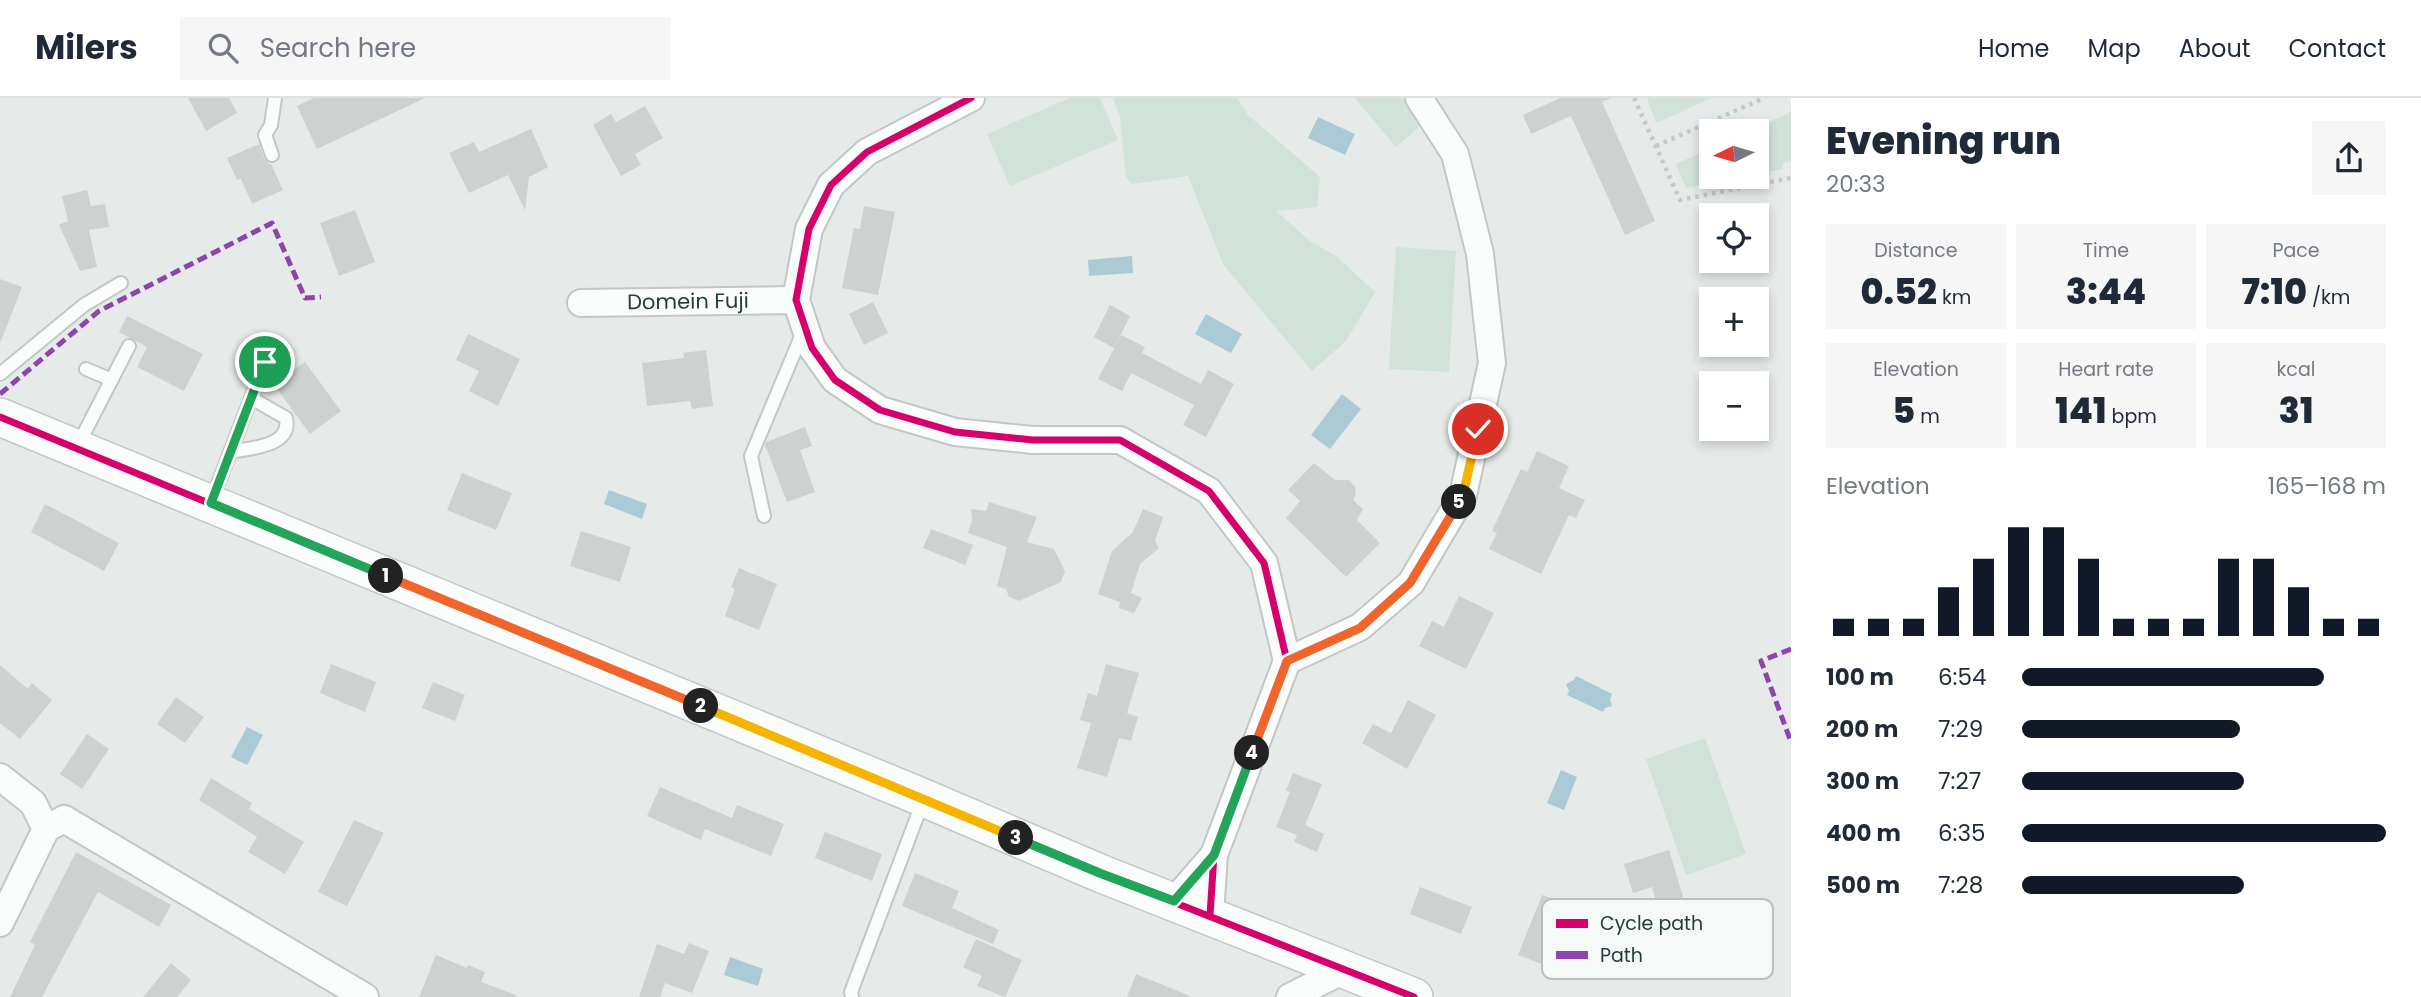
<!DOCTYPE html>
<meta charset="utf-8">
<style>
body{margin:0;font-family:Poppins,sans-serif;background:#f6f6f7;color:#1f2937;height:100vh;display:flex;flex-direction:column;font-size:26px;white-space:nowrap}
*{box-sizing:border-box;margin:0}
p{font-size:23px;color:#747a83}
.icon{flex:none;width:38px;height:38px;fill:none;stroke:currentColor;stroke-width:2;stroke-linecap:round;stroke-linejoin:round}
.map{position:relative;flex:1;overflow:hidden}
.drawer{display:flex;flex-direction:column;background:#fff;width:630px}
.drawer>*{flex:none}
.needle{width:46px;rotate:265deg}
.tools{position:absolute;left:1699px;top:21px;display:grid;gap:14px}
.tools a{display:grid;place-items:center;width:70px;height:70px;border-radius:0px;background:#fff;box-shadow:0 4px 10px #0003;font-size:35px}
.pin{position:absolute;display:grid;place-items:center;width:60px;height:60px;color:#fff;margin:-30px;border:4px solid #fff;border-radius:50%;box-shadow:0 2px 7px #0007}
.km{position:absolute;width:35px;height:35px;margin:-18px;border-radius:50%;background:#222;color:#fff;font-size:19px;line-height:35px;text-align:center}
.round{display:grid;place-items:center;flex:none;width:74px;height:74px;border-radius:0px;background:#f6f6f7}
.head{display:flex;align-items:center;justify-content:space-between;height:119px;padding:0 35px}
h1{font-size:38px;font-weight:800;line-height:52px}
.metrics{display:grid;grid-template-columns:repeat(3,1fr);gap:10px;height:119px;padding:7px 35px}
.metrics div{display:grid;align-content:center;border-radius:0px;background:#f6f6f7;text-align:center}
.metrics b{font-size:35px;font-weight:800}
.metrics small{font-size:19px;font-weight:400}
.metrics p{font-size:19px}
.chart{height:196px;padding:14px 35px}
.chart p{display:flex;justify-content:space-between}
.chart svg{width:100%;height:126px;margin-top:7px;stroke:#111827;stroke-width:6}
ul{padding:0 35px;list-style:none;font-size:23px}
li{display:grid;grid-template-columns:112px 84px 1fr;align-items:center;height:52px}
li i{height:18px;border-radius:9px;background:#111827}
header{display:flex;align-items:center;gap:42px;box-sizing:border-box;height:98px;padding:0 35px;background:#fff;border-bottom:2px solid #e0e1e3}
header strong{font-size:33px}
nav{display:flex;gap:38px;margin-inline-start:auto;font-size:24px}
.search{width:490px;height:63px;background:#f6f6f7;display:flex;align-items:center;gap:18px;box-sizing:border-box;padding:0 24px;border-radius:0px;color:#747a83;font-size:26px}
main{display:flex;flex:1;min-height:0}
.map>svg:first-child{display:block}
</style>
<header>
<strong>Milers</strong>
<div class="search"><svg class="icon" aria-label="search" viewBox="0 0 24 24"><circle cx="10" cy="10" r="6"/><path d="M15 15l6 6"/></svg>Search here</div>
<nav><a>Home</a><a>Map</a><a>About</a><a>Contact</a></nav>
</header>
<main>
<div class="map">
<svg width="1791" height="899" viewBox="0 0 1791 899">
<rect width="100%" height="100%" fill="#e6eae9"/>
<path fill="#d1e2d8" d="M1070,0h30l18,42 -108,46 -23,-52z
M1113,0h124l11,17 72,62 -3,30 -41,4 34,30 26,15 39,36 -29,49 -34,30 -89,-107 -35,-88 -56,8 -6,-7 -6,-60z
M1355,0h53l13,27 -25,22z
M1647,0h64l-55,25z
M1791,14v50l-8,1v6l-26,5v-43h-8z
M1711,50l1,29h30l-56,11 -10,-24z
M1396,149l60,4 -7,121 -60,-3z
M1705,640l41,116 -60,21 -40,-116z"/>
<path fill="#aacad5" d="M1318,19l37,17 -10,21 -37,-17z
M1132,158l1,17 -44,3 -1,-16z
M1206,216l36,20 -11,19 -36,-19z
M1342,296l19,15 -31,40 -19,-14z
M609,392l38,14 -5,15 -38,-15z
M1576,578l36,18 -2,5 2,7 -7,2 -2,4 -36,-17 2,-4 -3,-7 8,-4z
M247,629l16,8 -16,30 -16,-8z
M1561,672l16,7 -13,33 -17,-7z
M730,859l33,12 -5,17 -34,-11z"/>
<path fill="#cdd2d0" d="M188,0h41l8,15 -31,18z
M314,0h111l-108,51 -20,-43z
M1560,0h51l-9,4 53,119 -30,14 -54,-119 -40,18 -8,-19z
M645,8l18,32 -28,16 6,11 -20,11 -28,-51 18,-11 5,8z
M531,31l17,38 -19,10 -4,33 -17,-35 -39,18 -20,-40 25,-11 5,10z
M259,46l5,14 5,6h2l12,26 -31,14 -11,-25 -4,1 -10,-22z
M87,92l4,16 14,-2 4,23 -20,3 8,37 -17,4 -21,-46 9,-4 -6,-25z
M864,108l31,6 -17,83 -36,-7 12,-60 6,1z
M355,112l20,52 -36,14 -19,-53z
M0,181l22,8 -21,54h-1z
M873,204l15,31 -24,12 -15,-31z
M1110,207l20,11 -16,32 -20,-11z
M127,218l76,38 -19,37 -47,-24 10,-20 -28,-15z
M468,236l52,25 -22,47 -29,-15 10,-20 -23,-11z
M1121,237l24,12 -3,6 59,31 7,-14 26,14 -28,53 -23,-12 11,-20 -63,-32 -9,18 -24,-12z
M706,252l7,56 -21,3 -2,-8 -43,5 -5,-43 42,-5 -1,-5z
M305,264l36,49 -31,23 -36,-49z
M805,329l7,19 -12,4 15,42 -28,10 -22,-57 1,-3z
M1537,353l32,15 -10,22 26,12 -9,18 -7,-3 -28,59 -52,-25 8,-16 -5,-2 29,-62 6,3z
M1314,365l21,17h14l6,7 1,7 -3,6 10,9 -6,11 23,23 -34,34 -60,-59 14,-17 -12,-11z
M462,375l50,20 -16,37 -49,-20z
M989,404l48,15 -10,25 27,7 11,22 -4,11 -42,19 -10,-4 -3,-8 -9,-3 10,-39 -39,-14 4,-13 -1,-11 15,2z
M45,406l74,39 -15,28 -73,-39z
M1143,411l20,8 -8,24 4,7 -19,16 -9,29 11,5 -8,15 -15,-5 1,-6 -22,-8 14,-43 21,-19z
M931,431l42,16 -8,20 -42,-17z
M581,433l50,16 -11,35 -50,-16z
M739,470l38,16 -18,46 -34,-14 10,-27 -4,-2z
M1459,498l35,17 -28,56 -47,-23 13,-25 12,6z
M331,566l45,18 -11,30 -45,-19z
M1106,566l33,9 -12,40 11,4 -7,24 -12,-3 -12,39 -30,-9 14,-45 -11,-3 8,-27 9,3z
M0,567l28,24 4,-6 20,17 -32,39 -20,-16z
M433,584l32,13 -10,26 -33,-13z
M176,599l28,20 -19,26 -28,-19z
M1408,602l28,15 -29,54 -45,-26 11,-19 18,9z
M87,636l22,15 -27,40 -22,-15z
M1293,675l29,11 -17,41 19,9 -7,18 -23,-10 3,-7 -21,-8 14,-35 -4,-2z
M211,680l41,25 -3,6 55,33 -19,32 -37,-22 9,-15 -58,-37z
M660,689l72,31 5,-13 47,19 -13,32 -66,-27 -4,11 -54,-24z
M354,722l30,13 -37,73 -29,-14z
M825,734l57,22 -10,27 -57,-23z
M1669,752l21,70 -3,1 3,12 -16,5 -5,-15 -6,2 -11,-38 -19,6 -9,-29z
M76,754l95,53 -12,22 -61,-35 -56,105h-32l25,-52 -5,-3z
M915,775l44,18 -7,17 47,22 -6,14 -91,-38z
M1420,789l52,20 -11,27 -51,-20z
M1542,797l21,7 -4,10 56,23 -14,37 -26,-10 -5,13 -52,-20z
M976,841l46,21 -17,37 -28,-11 5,-10 -19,-9z
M689,845l20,8 -17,42 -27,-10 -5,14h-21l18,-53 27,10z
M436,857l31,13 1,-3 17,7 -4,10 35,13v2h-97z
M171,865l20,17 -14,17h-34z
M1136,876l54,22v1h-63z"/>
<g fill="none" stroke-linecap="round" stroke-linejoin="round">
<g stroke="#c3c7c6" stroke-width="16">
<path id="lane" d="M272,57l-7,-20 6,-10 4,-27
M86,271l26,11
M0,276l84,-69 37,-22
M78,347l51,-99
M230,354c20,-4 62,-5 56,-34l-35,-20
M211,404l54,-140 18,-12
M764,418l-13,-60 52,-124
M852,899l-1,-5 72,-191"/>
</g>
<g stroke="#c3c7c6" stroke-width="30">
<g id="street">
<path d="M971,0l-104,54 -36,33 -22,44 -13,71 16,48 23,32 45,30 75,22 78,8h87l89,51 55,72 23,98 -73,194 -4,60"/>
<path id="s1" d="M581,205l215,-3"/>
<path d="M1287,563l73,-34 51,-44 52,-88 29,-132 -12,-109 -25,-100 -36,-56"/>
<path d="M0,679l33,26 13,26 -46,94"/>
<path d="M46,731l18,-10 301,178"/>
<path d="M1174,803l40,-46"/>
<path d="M1290,899l54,-27"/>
</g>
</g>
<g stroke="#c2c8c6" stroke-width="40">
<path id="secondary" d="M0,319l924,381 178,76 312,123"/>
</g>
<path stroke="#c2cac9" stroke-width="4.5" stroke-dasharray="3.5 5" stroke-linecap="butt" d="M1634,0l46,102 111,-22
M1656,48l108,-48"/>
<use href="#lane" stroke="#fbfcfc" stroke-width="12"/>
<use href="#street" stroke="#fbfcfc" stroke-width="26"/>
<use href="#secondary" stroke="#fbfcfc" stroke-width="37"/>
<path stroke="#8e44ad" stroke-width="5" stroke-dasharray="10 5" stroke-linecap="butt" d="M0,296l99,-83 173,-88 33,75 16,-1
M1791,551l-30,12 30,81"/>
<g stroke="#f5f9f7" stroke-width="11">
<path id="cycleway" d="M971,0l-104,54 -36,33 -22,44 -13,71 16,48 23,32 45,30 75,22 78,8h87l89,51 55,72 23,98 -73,194 -4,60
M0,319l924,381 178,76 312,123"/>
</g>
<use href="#cycleway" stroke="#d6006c" stroke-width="7"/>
</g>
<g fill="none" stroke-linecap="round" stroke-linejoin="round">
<g stroke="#fff" stroke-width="14">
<path id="split-1" d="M265,264l-54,141 175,73"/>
</g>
<g stroke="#fff" stroke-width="14">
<path id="split-2" d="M386,478l315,130"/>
</g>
<g stroke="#fff" stroke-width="14">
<path id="split-3" d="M701,608l315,132"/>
</g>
<g stroke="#fff" stroke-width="14">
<path id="split-4" d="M1016,740l86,36 72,27 40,-46 38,-102"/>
</g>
<g stroke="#fff" stroke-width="14">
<path id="split-5" d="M1252,655l35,-92 73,-33 50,-45 49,-81"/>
</g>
<g stroke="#fff" stroke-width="14">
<path id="split-6" d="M1459,404l4,-7 15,-66"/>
</g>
<use href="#split-1" stroke="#22a559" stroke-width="9"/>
<use href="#split-2" stroke="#f0652b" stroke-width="9"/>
<use href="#split-3" stroke="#f5b400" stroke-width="9"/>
<use href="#split-4" stroke="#22a559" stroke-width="9"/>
<use href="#split-5" stroke="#f0652b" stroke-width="9"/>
<use href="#split-6" stroke="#f5b400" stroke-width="9"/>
</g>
<g text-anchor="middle" stroke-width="6" stroke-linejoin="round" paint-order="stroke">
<g font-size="21" fill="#253d39" stroke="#f5f9f7">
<text dy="7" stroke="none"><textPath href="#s1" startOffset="107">Domein Fuji</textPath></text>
</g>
</g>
<rect x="1542" y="801" width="231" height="80" rx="10" fill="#f5f9f7" stroke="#b7c1be" stroke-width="2"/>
<rect x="1556" y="821" width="32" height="9" fill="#d6006c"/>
<rect x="1556" y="853" width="32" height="8" fill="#8e44ad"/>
<g font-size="19" fill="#253d39">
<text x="1600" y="832">Cycle path</text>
<text x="1600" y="864">Path</text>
</g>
</svg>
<div class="tools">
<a><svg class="needle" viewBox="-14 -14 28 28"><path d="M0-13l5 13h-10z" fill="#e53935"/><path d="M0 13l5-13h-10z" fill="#747a83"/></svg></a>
<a><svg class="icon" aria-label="locate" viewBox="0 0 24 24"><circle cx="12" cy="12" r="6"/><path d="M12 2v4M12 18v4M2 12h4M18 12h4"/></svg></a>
<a>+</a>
<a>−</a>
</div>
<div class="pin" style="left:265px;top:264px;background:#1e9e55"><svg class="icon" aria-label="arrive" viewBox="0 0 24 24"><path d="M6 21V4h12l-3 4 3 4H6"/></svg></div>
<div class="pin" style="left:1478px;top:331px;background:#d93025"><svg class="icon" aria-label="check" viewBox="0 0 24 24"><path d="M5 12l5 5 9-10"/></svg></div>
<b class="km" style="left:386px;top:478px">1</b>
<b class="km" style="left:701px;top:608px">2</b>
<b class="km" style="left:1016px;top:740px">3</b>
<b class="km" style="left:1252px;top:655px">4</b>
<b class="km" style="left:1459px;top:404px">5</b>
</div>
<section class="drawer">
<div class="head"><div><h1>Evening run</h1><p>20:33</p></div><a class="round"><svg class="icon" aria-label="share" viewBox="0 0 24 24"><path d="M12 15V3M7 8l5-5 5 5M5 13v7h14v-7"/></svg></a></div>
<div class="metrics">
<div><p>Distance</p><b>0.52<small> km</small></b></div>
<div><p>Time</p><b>3:44</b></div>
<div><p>Pace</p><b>7:10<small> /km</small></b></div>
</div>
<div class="metrics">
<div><p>Elevation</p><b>5<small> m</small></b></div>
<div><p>Heart rate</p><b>141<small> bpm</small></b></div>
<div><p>kcal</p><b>31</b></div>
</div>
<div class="chart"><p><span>Elevation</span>165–168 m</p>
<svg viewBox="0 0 160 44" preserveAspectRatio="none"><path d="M5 44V38M15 44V38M25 44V38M35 44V27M45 44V17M55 44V6M65 44V6M75 44V17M85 44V38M95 44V38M105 44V38M115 44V17M125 44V17M135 44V27M145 44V38M155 44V38"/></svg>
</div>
<ul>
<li><b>100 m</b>6:54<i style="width:83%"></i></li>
<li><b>200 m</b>7:29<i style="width:60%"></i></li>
<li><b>300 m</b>7:27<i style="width:61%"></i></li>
<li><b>400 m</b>6:35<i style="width:100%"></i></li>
<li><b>500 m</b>7:28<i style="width:61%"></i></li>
</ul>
</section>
</main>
